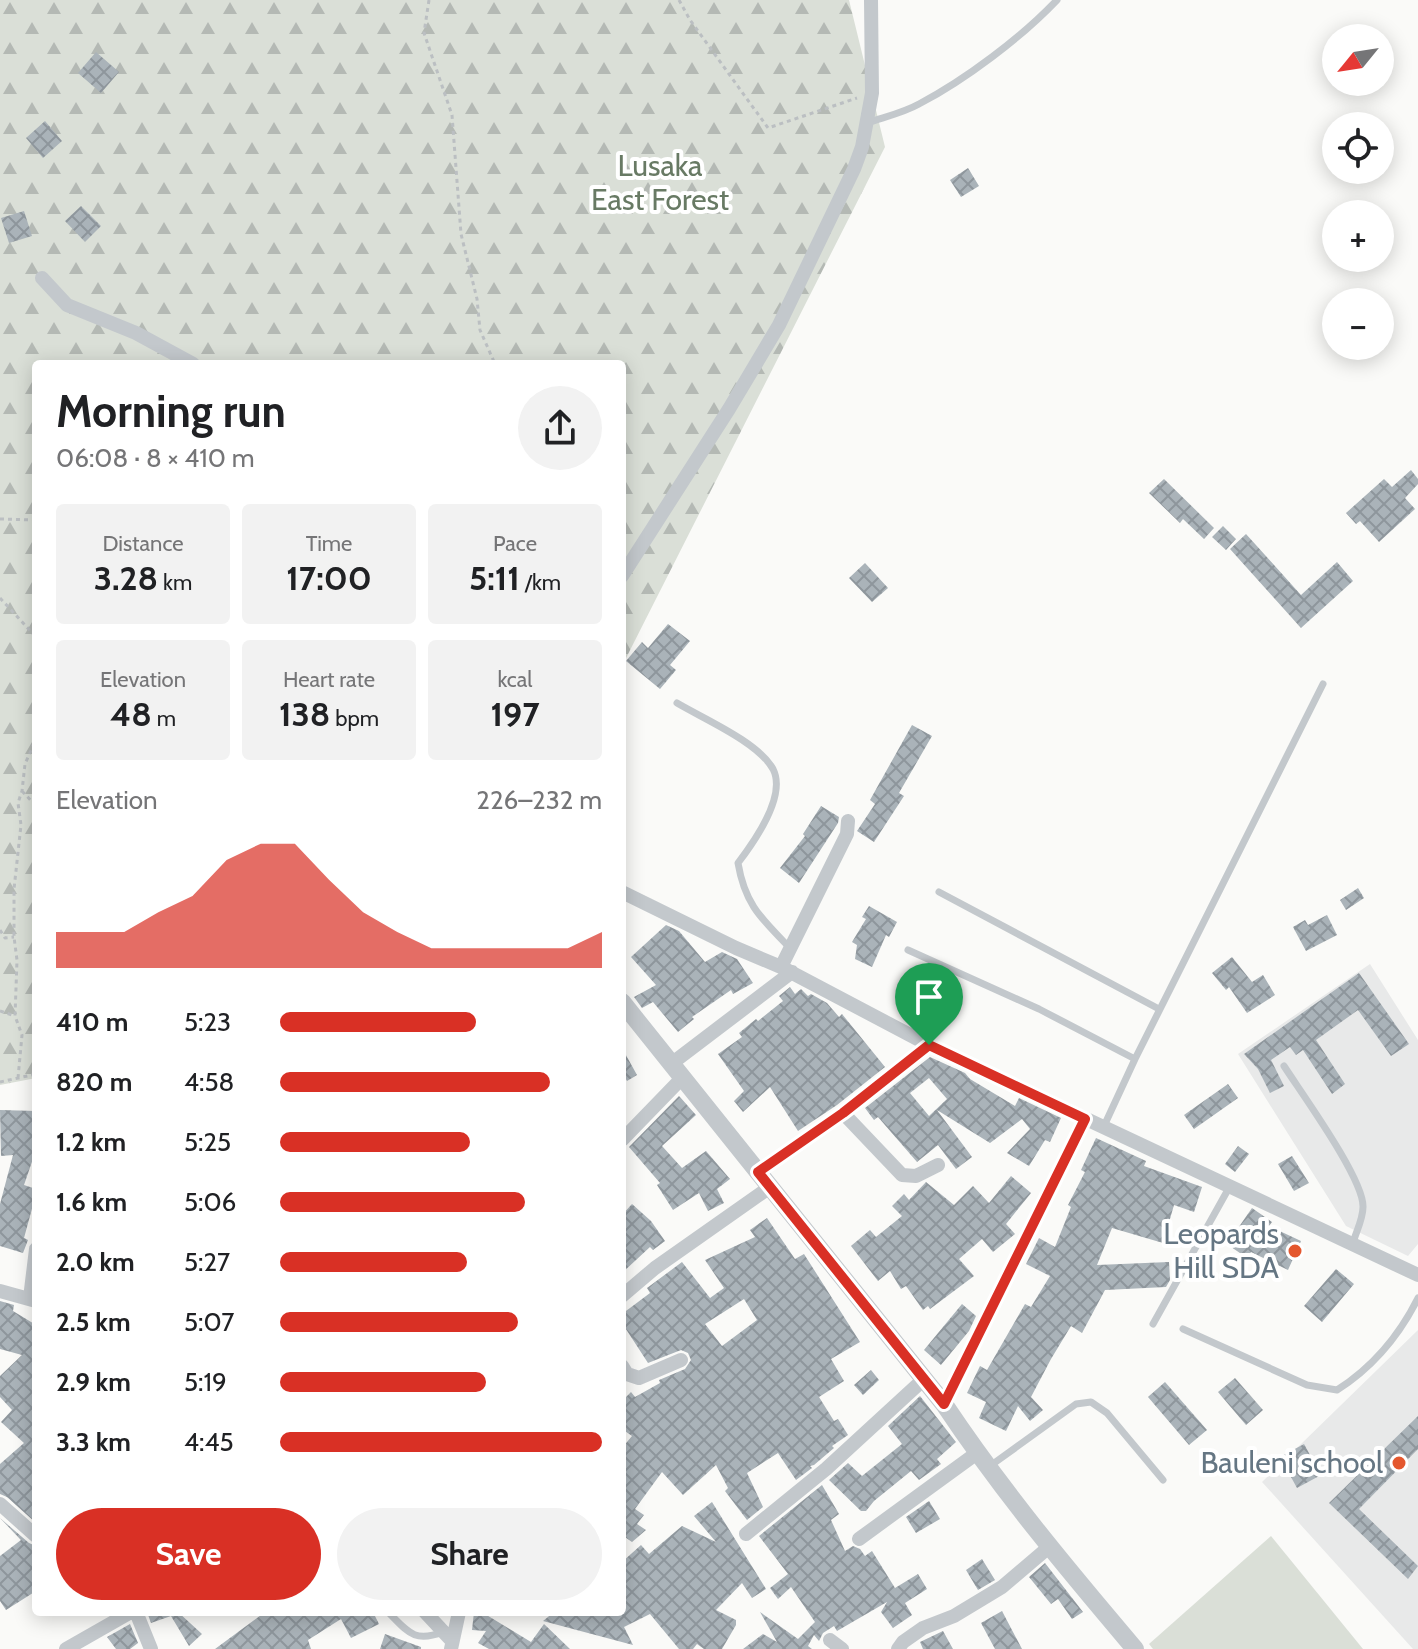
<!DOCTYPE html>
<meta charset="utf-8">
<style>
body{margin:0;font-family:Cabin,sans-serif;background:#f2f2f2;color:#202124;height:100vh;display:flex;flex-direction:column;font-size:30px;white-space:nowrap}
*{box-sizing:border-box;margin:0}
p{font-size:26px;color:#757577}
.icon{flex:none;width:44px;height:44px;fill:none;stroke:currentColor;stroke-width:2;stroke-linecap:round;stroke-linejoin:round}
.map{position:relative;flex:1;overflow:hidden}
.side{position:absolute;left:32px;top:360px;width:594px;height:1256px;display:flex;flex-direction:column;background:#fff;border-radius:8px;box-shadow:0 4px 20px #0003}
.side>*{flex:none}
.needle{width:52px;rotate:240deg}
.buttons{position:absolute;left:1322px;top:24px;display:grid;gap:16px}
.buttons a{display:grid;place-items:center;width:72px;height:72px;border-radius:50%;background:#fff;box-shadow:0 4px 20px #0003;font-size:40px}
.pin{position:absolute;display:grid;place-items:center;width:68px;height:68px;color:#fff;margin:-82px -34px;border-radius:50% 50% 50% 0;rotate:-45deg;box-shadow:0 0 8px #0007}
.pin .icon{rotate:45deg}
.round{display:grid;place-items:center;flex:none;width:84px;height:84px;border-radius:42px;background:#f2f2f2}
.head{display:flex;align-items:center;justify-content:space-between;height:136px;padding:0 24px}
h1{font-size:44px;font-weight:700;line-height:60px}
.figures{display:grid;grid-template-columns:repeat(3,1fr);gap:12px;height:136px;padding:8px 24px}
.figures div{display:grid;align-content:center;border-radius:8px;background:#f2f2f2;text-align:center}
.figures b{font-size:34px;font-weight:700}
.figures small{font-size:22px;font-weight:400}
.figures p{font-size:22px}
.chart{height:224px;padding:16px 24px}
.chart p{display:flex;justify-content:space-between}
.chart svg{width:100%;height:144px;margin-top:8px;fill:#d93025;opacity:.7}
.action{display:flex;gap:16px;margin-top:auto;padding:16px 24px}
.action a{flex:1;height:92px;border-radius:48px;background:#d93025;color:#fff;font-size:32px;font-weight:700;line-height:92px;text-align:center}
.action a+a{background:#f2f2f2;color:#202124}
ul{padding:0 24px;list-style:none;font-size:26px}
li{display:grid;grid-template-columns:128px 96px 1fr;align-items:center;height:60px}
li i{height:20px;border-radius:10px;background:#d93025}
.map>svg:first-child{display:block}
</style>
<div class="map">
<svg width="1418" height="1649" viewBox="0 0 1418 1649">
<defs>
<pattern id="forest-firs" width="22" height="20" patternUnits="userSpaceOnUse" patternTransform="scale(2)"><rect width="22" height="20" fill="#dadfd7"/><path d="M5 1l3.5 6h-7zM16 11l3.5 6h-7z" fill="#b4b9b4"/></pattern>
<pattern id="building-cross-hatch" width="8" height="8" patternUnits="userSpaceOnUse" patternTransform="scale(2)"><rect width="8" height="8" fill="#aab3b9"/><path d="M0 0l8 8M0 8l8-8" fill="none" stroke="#8e969c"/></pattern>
</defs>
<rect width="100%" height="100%" fill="#fafaf8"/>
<path fill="#e8e9e9" d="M1370,964l48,76v204l-10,12 -62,-30 -108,-172z
M1418,1330v319h-5l-151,-167z"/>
<path fill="#dadfd7" d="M1271,1536l92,113h-210l-4,-5z"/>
<path fill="url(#forest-firs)" d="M0,0h849l36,147 -263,519v-302h-586v714l-36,7z"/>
<path fill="url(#building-cross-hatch)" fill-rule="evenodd" d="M96,52l23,20 -18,21 -23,-20z
M45,121l17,20 -19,17 -17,-20z
M968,168l11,18 -18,11 -11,-17z
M81,206l20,20 -16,16 -20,-21z
M24,211l8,25 -23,7 -8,-25z
M1411,470l7,9v5l-13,14 10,11 -36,33 -19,-21 -4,3 -10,-11 38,-34 8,8z
M1164,479l50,49 -10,11 -21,-20 -3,4 -31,-30z
M1223,526l13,13 -10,11 -14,-13z
M1246,534l55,61 36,-33 16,19 -52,47 -71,-79z
M865,563l23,25 -16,14 -23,-24z
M668,624l22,17 -20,24 6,5 -16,19 -34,-28 16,-19 6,6z
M912,725l20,11 -33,57 5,3 -30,46 -17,-11 18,-27 -5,-4z
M821,806l18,11 -1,6 -39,60 -19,-15 25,-32 -2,-2z
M1358,888l6,10 -18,12 -6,-10z
M869,906l28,16 -8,15 -3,-2 -14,32 -17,-8 2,-14 -5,-3 14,-23 -4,-2z
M1327,915l10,20 -31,16 -13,-24 12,-7 3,5z
M666,925l13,6 26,31 17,-10 15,7 16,24 -20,11 -2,-4 -39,27 2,2 -16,13 -25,-30 -11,6 -8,-11 22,-12 -25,-28z
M1232,957l20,25 11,-7 12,20 -28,18 -18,-26 -3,3 -14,-17z
M1359,973l50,71 -18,12 -33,-46 -42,30 29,44 -13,10 -29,-44 -7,5 -6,-8 -19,13 13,26 -14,7 -12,-24 -14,-15z
M790,987l5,7 6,-5 7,7 3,-2 16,9 12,14 3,-3 43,53 -48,38 -39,26 -28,-44 -27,25 -9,-11 10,-10 -26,-37 24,-17 -3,-4 17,-14 2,2 25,-20 -4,-5z
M622,1048l15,27 -10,6 -5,-8z
M930,1057l35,16 5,6 45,27 4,-8 42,20 -11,24 -5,-2 -16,26 -22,-13 23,-24 -8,-10 -32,24 -53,-33 35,47 -16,12 -18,-24 -21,17 -39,-45 -4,3 -9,-12zM929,1078l18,21 -18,17 -19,-23z
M1228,1084l10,14 -44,31 -10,-14z
M679,1096l17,19 -34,31 20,22 24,-17 24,28 -13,10 7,14 -16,8 -9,-18 -26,17 -16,-25 3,-2 -31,-36z
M0,1110l36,1v39l-12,35 12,4v17l-3,-1 -9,33 4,2 -5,13 -23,-7v-42l13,-49 -12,1z
M1096,1138l50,23 -2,5 58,21 -8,25 -20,-7 -11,38 -51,-15 -15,37 72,-3 1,18 -4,7 -61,3 -23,43 -11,-7 -20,33 -20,38 12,13 -13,11 -12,-15 -12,25 -27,-13 7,-16 -19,-9 13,-27 7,4 38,-66 6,3 19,-31 -24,-12 13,-26 16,9 16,-40 -3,-2 17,-33 -4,-2z
M1238,1146l11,8 -14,18 -10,-8z
M1292,1156l17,27 -15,8 -16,-27z
M1011,1176l20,17 -25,31 9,10 -22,18 -11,-13 -23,20 15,17 -44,33 -2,-3 -5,4 -17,-24 -5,3 -11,-18 -12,10 -27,-35 19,-16 6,7 26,-21 -10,-10 12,-12 5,6 17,-18 28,23 19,-19 16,17z
M632,1204l19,17 14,20 -12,9 -3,-3 -28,26v-58z
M1252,1208l20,14 -3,4 32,15 -13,29 -37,-18 -4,6 -20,-14z
M767,1218l28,41 9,-5 56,88 -29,17 13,22 -25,16 15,24 4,-2 10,16 -16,11 2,2 -20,17 -4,1 2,2 -16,12 -18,-27 -31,20 16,34 -16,13 -22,-29 3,-3 -12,-23 -33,30 -21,-23 -27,37 9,6 -7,9 9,6 -14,12 -10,-7v-87l10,-12 -10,-7v-28l9,-9 4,5 25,-14 -1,-3 26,-11 6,-9 -3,-7 -7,-3 -33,13 -26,-40v-9l28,-21 -3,-5 35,-26 28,36 14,-10 -19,-28 50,-23 -5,-7zM744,1299l13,21 -35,26 -17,-22z
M1336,1269l18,15 -32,38 -18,-16z
M0,1301l14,4 -1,6 23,14v198l-29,-26 -7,-3v-30l24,-21 -23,-21 11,-12 -12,-13v-21l22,-21 -22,-6z
M962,1304l14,12 -7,15 -28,34 -17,-15z
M871,1370l8,10 -16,15 -9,-10z
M1235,1378l28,32 -17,15 -28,-33z
M1165,1382l42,48 -18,15 -41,-48z
M920,1396l36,46 -19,17 4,5 -22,16 -8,-9 -37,30 -8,10h-5l-32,-31 19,-17 14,13 40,-32 -14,-18z
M1418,1416v33l-59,60 59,57 -10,13 -79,-76z
M1304,1444l17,31 -24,13 -17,-31z
M822,1485l17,29 -8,6 14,31 8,-5 7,3 5,7 7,-5 23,37 23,-14 9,15 -22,14 7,12 -19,13 -12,-16 6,-10 -50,29 -3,-5 -11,7 -4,8 -5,-6 -6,11 4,3h-69l20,-15 14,8 -17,-30 38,27 17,-17 -24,-35 -13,12 -8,-11 18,-14 -29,-38z
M929,1501l11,18 -24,14 -10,-16z
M712,1502l54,87 -14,9 -10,-15 -26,27 20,10v5l-14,24h-18l-7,-5 -4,5h-14l-29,-35 -26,13 9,18 -90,-24 11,-9h68v-50l19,-17 8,9 33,-28 34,16 -22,-26z
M0,1518l29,25 7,3v45l-30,19 -6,-9v-45l21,-16z
M982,1559l13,21 -17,10 -12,-20z
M1045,1563l38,49 -11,7 -14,-20 -7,5 -22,-27z
M1002,1611l20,38h-27l-14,-26z
M147,1612h31l24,22 -13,12 -18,-30 -20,7z
M265,1612h108l6,12 -28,14 -10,-19 -33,21 3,9h-96z
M474,1612l11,2 46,28 13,-18 26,25h-81l-11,-6 8,-12 -14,-1z
M130,1624l8,19 -8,6h-14l-9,-12z
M943,1631l10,18h-30l-3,-7z
M385,1634l36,13v2h-41z"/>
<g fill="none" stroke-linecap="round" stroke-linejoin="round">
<path stroke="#bbbfc2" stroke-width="3" stroke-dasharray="4 4" stroke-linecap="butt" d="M429,0l-5,33 28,82 9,119 16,65 3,31 15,34
M679,0l11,20 78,108 89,-30
M0,519l36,1
M0,598l36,39
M22,791l14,15
M0,930l5,8 9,-1
M0,1011l15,5
M18,1078l4,-43 -7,-19 2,-56 -3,-23v-48l7,-64 -3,-22 4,-12 3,-27 11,-25
M0,1082l36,-8"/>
<path stroke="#c3c8cc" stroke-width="7" d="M867,123c17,-6 36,-10 52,-19 46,-24 103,-67 138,-104
M677,703c27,16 81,39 96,66 14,27 -19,73 -35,94 7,42 24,56 52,85
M939,892l220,117
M908,950l131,59 96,50
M1284,1066c18,28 80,113 79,141 0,12 -7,25 -10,36
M1104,1126l31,-67 188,-375
M1153,1324l77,-138
M1183,1329l124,56 30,5c36,-23 62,-54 81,-92
M990,1466l86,-62 15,-2 16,11 56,67
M388,1612c20,20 26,31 55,20"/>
<path stroke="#c3c8cc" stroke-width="14" d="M42,278l25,27 69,28 57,31
M622,576l107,-167 50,-84 75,-156 8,-22 10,-54 -1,-93
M622,892l114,56 45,19 148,78 489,230
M781,967l66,-133 1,-13
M671,1064l121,-92
M843,1113l59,62 14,1 22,-11
M622,1140l61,-63
M758,1172l85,-59 86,-68
M0,1291l36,10
M622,1296l33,-28 115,-81
M30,1298l6,-49
M622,1366l5,8 12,4 42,-18
M944,1404l141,-285
M0,1504l36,32
M746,1534l80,-65 98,-90
M859,1539l118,-86
M136,1612l15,37
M425,1612l27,29
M830,1640l12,9
M66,1649l65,-37
M451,1649l8,-37
M898,1649l5,-7 20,-14 31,-12 48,-29 47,-40"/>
<path stroke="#c3c8cc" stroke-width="18" d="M622,1002l322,402c58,87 124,166 191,245"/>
</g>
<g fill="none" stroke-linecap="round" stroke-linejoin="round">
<g stroke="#fff" stroke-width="16">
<path id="route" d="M929,1045l156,74 -141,285 -186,-232 85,-59z"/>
</g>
<use href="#route" stroke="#d93025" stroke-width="10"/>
</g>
<g fill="#e4572e" stroke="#fff" stroke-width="3">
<circle cx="1295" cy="1251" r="8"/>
<circle cx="1399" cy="1463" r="8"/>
</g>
<g text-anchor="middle" stroke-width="8" stroke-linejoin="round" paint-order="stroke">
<g font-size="30" fill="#687a64" stroke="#fff">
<text x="660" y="176">Lusaka<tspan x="660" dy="34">East Forest</tspan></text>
</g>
<g font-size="30" fill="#657683" stroke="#fff" text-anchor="end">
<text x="1279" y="1244">Leopards<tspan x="1279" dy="34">Hill SDA</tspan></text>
<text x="1383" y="1473">Bauleni school</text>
</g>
</g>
</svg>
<div class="buttons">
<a><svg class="needle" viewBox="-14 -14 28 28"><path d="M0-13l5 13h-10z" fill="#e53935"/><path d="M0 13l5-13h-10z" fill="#757577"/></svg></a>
<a><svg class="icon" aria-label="locate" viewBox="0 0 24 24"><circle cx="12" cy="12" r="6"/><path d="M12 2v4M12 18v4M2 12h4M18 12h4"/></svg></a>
<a>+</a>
<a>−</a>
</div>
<div class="pin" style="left:929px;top:1045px;background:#1e9e55"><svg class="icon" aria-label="arrive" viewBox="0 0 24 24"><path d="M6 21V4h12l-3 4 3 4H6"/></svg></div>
<section class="side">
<div class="head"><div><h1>Morning run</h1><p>06:08 · 8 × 410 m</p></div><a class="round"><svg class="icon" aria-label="share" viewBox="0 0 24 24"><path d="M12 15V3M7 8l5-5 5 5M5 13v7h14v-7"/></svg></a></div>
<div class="figures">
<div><p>Distance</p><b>3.28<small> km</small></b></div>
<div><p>Time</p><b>17:00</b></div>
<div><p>Pace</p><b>5:11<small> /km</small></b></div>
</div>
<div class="figures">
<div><p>Elevation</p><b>48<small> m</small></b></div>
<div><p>Heart rate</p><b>138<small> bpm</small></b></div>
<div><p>kcal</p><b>197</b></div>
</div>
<div class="chart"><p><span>Elevation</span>226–232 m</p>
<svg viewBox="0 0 160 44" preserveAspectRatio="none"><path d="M0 44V33L10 33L20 33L30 27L40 22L50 11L60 6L70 6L80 17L90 27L100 33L110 38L120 38L130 38L140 38L150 38L160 33V44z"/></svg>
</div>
<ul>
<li><b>410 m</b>5:23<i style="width:61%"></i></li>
<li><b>820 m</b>4:58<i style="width:84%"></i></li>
<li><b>1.2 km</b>5:25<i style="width:59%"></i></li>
<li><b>1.6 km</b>5:06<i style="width:76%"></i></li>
<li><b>2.0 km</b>5:27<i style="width:58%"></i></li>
<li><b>2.5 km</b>5:07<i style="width:74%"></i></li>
<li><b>2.9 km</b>5:19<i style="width:64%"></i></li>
<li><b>3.3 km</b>4:45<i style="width:100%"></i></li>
</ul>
<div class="action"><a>Save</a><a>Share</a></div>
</section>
</div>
